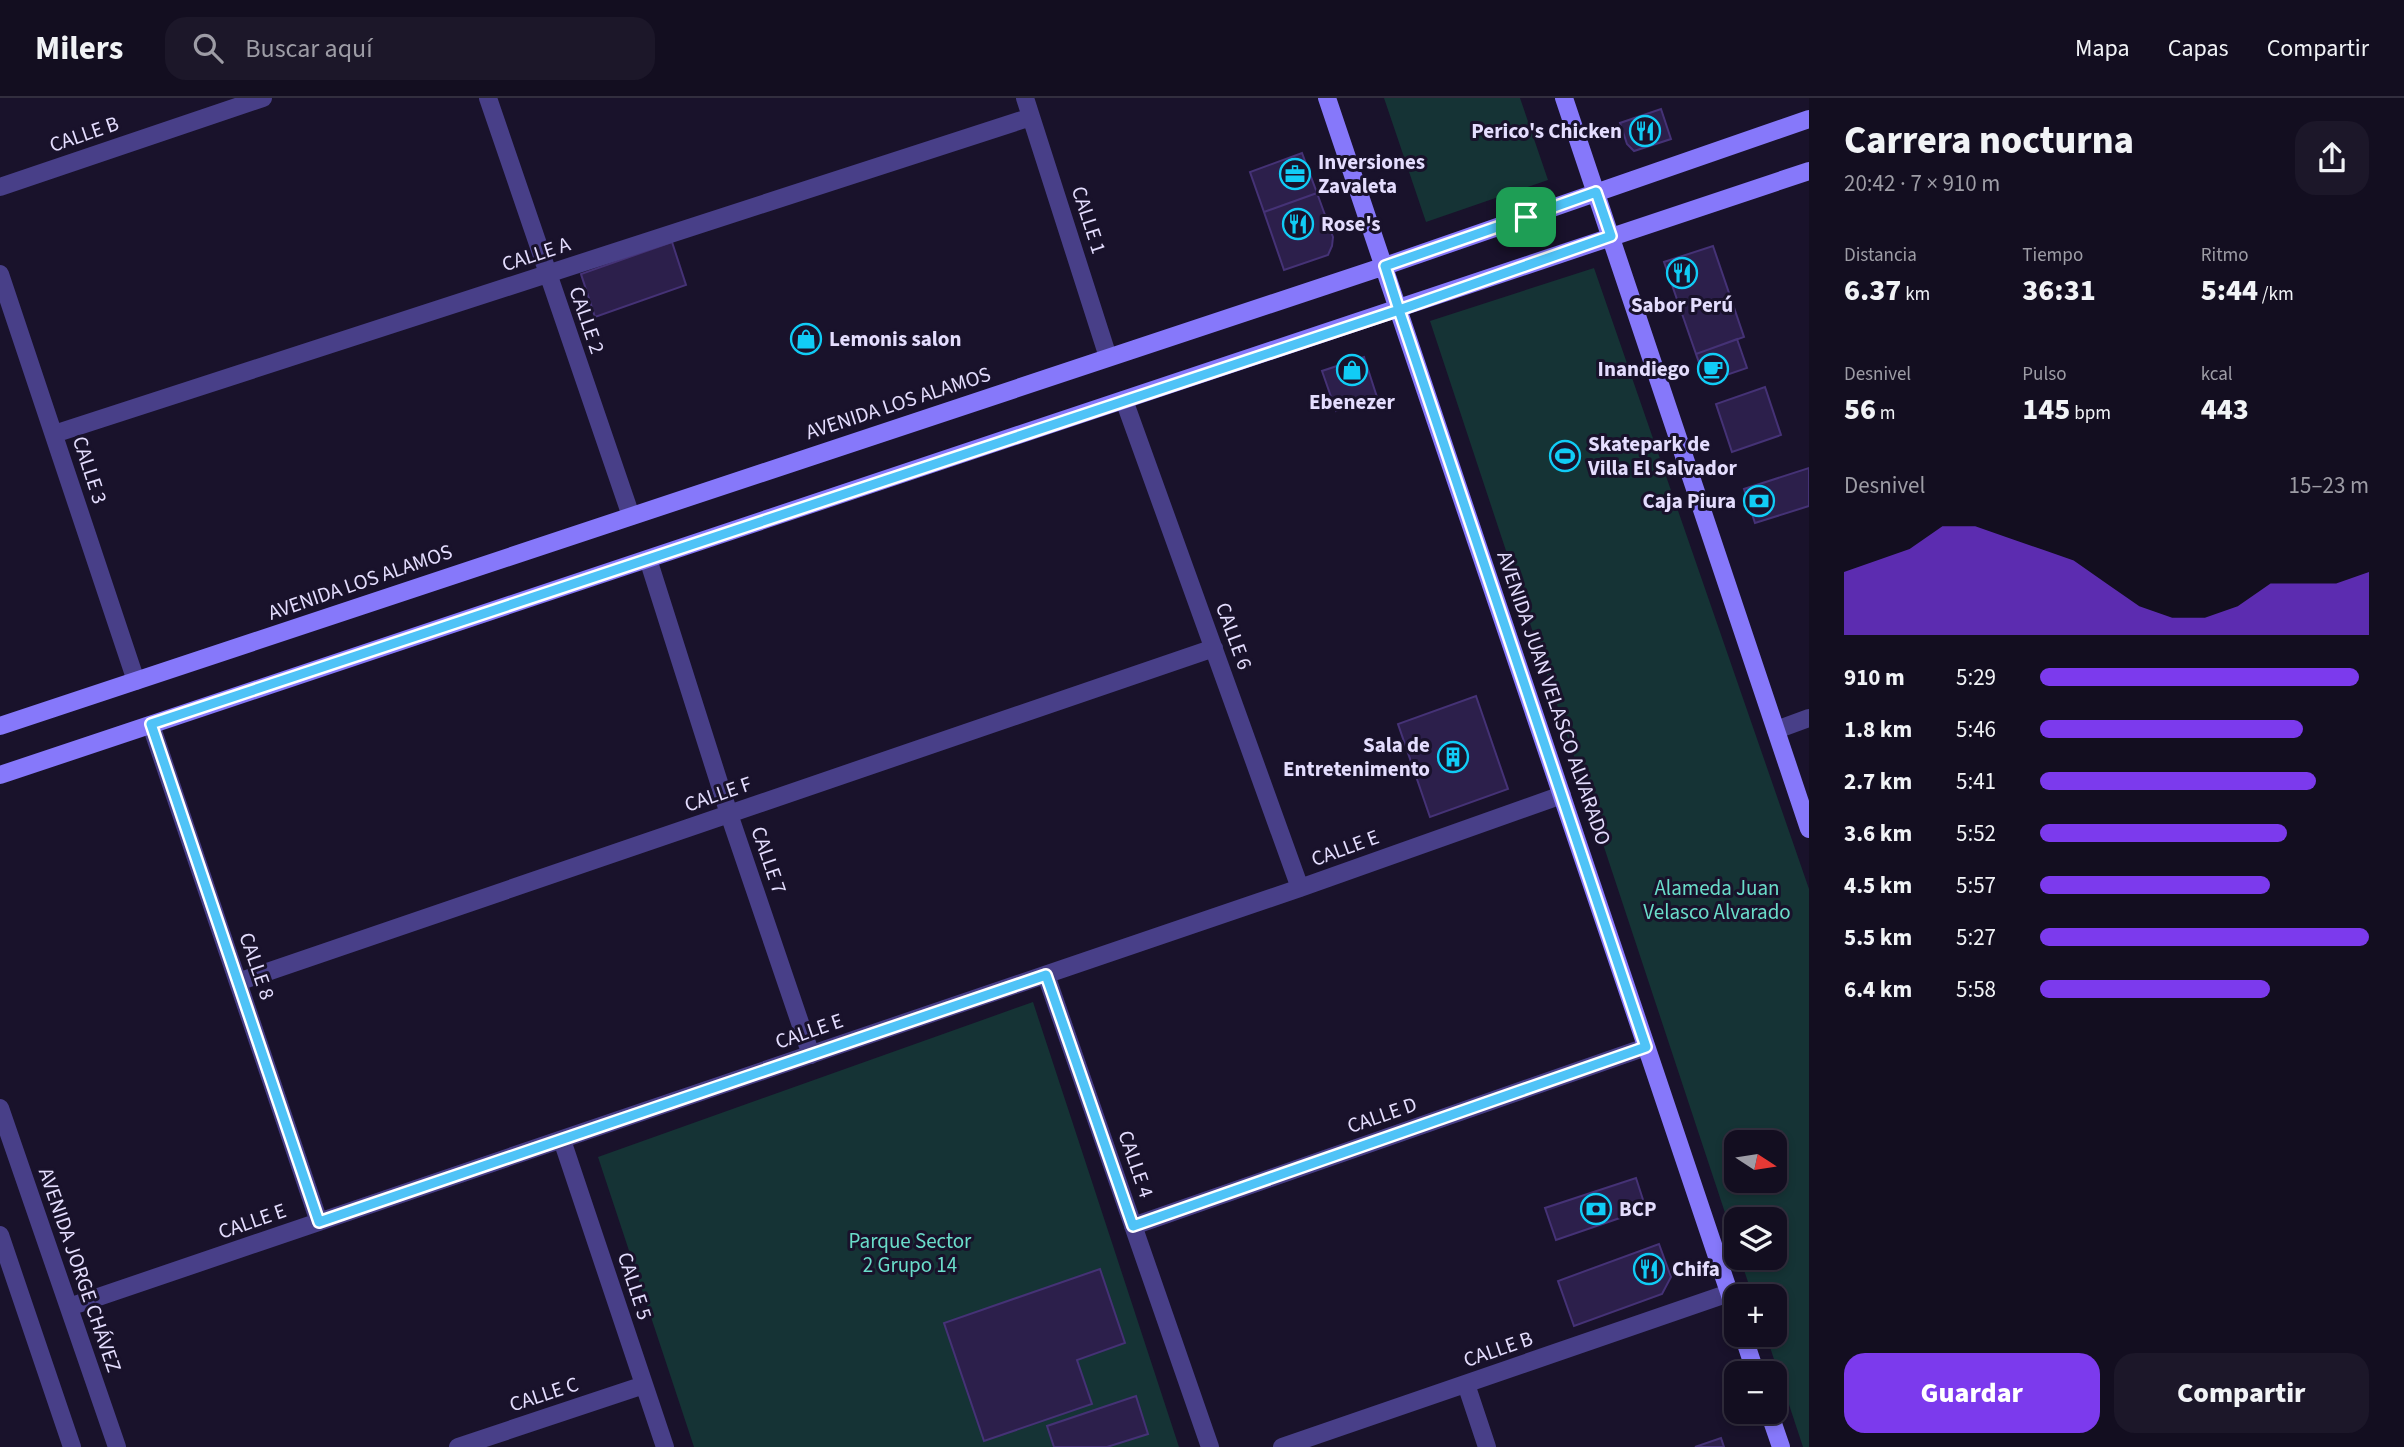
<!DOCTYPE html>
<html lang="es">
<meta charset="utf-8">
<style>
body{margin:0;font-family:"Source Sans 3",sans-serif;background:#1c1729;color:#f1f3f6;height:100vh;display:flex;flex-direction:column;font-size:26px;white-space:nowrap}
*{box-sizing:border-box;margin:0}
p{font-size:23px;color:#9d9ca5}
.icon{flex:none;width:38px;height:38px;fill:none;stroke:currentColor;stroke-width:2;stroke-linecap:round;stroke-linejoin:round}
.map{position:relative;flex:1;overflow:hidden}
.side{display:flex;flex-direction:column;background:#130e20;width:595px}
.side>*{flex:none}
.needle{width:46px;rotate:102deg}
.buttons{position:absolute;left:1724px;top:1032px;display:grid;gap:14px}
.buttons a{display:grid;place-items:center;width:63px;height:63px;border-radius:14px;background:#130e20;box-shadow:0 4px 10px #0003,0 0 0 2px #322e3e;font-size:35px}
.pin{position:absolute;display:grid;place-items:center;width:60px;height:60px;color:#fff;margin:-30px;border-radius:14px;box-shadow:0 4px 10px #0006}
.round{display:grid;place-items:center;flex:none;width:74px;height:74px;border-radius:21px;background:#1c1729}
.overview{display:flex;align-items:center;justify-content:space-between;height:119px;padding:0 35px}
h1{font-size:38px;font-weight:800;line-height:52px}
.stats{display:grid;grid-template-columns:repeat(3,1fr);gap:10px;height:119px;padding:7px 35px}
.stats div{display:grid;align-content:center}
.stats b{font-size:30px;font-weight:800}
.stats small{font-size:19px;font-weight:400}
.stats p{font-size:19px}
.chart{height:196px;padding:14px 35px}
.chart p{display:flex;justify-content:space-between}
.chart svg{width:100%;height:126px;margin-top:7px;fill:#7c3aed;opacity:.7}
.button{display:flex;gap:14px;margin-top:auto;padding:14px 35px}
.button a{flex:1;height:80px;border-radius:21px;background:#7c3aed;color:#fff;font-size:28px;font-weight:800;line-height:80px;text-align:center}
.button a+a{background:#1c1729;color:#f1f3f6}
ul{padding:0 35px;list-style:none;font-size:23px}
li{display:grid;grid-template-columns:112px 84px 1fr;align-items:center;height:52px}
li i{height:18px;border-radius:9px;background:#7c3aed}
header{display:flex;align-items:center;gap:42px;box-sizing:border-box;height:98px;padding:0 35px;background:#130e20;border-bottom:2px solid #322e3e}
header strong{font-size:33px}
nav{display:flex;gap:38px;margin-inline-start:auto;font-size:24px}
.search{width:490px;height:63px;background:#1c1729;display:flex;align-items:center;gap:18px;box-sizing:border-box;padding:0 24px;border-radius:21px;color:#9d9ca5;font-size:26px}
main{display:flex;flex:1;min-height:0}
.map>svg:first-child{display:block}
</style>
<header>
<strong>Milers</strong>
<div class="search"><svg class="icon" aria-label="search" viewBox="0 0 24 24"><circle cx="10" cy="10" r="6"/><path d="M15 15l6 6"/></svg>Buscar aquí</div>
<nav><a>Mapa</a><a>Capas</a><a>Compartir</a></nav>
</header>
<main>
<div class="map">
<svg width="1809" height="1349" viewBox="0 0 1809 1349">
<rect width="100%" height="100%" fill="#19122b"/>
<path fill="#153335" fill-rule="evenodd" d="M1384,0h136l28,82 -122,42z
M1594,170l215,621v558h-6l-37,-112h8v-38h-21l-13,-39h34v-38h-38v26l-306,-925zM1736,1045h38v38h-38z
M1033,904l146,445h-485l-96,-290z"/>
<path fill="#2c1f4b" stroke="#453276" stroke-width="2" d="M1661,11l10,30 -37,12 -7,-7 -7,-21z
M1302,55l15,40 -53,19 -14,-40z
M1317,95l16,44 -1,9 -4,9 -44,15 -20,-58z
M672,144l14,43 -91,32 -14,-43z
M1713,148l31,91 -48,17 -32,-92z
M1737,241l10,29 -41,14 -10,-28z
M1364,259l13,40 -41,14 -14,-40z
M1765,289l16,48 -49,17 -16,-48z
M1809,370v38l-54,17 -11,-34z
M1476,598l32,93 -78,28 -32,-93z
M1636,1080l10,31 -90,31 -11,-32z
M1659,1146l12,33 -9,17 -88,32 -16,-45z
M1100,1171l25,74 -48,17 15,44 -108,37 -40,-118z
M1136,1298l12,38 -41,13h-53l-7,-21z
M1721,1340l3,9h-29z"/>
<g fill="none" stroke-linecap="round" stroke-linejoin="round">
<path stroke="#483f88" stroke-width="18" d="M488,0l143,418
M1025,0l83,259
M0,89l263,-89
M0,176l136,407
M1124,302l176,488
M54,336l977,-317
M648,461l81,255 82,241
M151,627l168,497
M1776,632l33,-12
M1046,877l164,472
M238,884l976,-334
M0,1010l117,339
M562,1042l103,307
M1133,1128l513,-179
M0,1137l72,212
M69,1209l1231,-419 262,-93
M1466,1286l21,63
M458,1349l186,-62
M1282,1349l447,-154"/>
<path stroke="#8678fa" stroke-width="18" d="M1327,0l409,1215
M1564,0l245,731
M0,628l1385,-460 424,-147
M0,677l1809,-604
M1743,1237l13,39
M1769,1314l12,35"/>
</g>
<g fill="none" stroke-linecap="round" stroke-linejoin="round">
<g stroke="#fff" stroke-width="14">
<path id="route" d="M1526,119l-141,49 14,44 -1248,414 168,498 727,-247 87,251 513,-179 -247,-737 212,-74 -15,-44 -70,25"/>
</g>
<use href="#route" stroke="#4fc3f7" stroke-width="9"/>
</g>
<defs>
<g id="restaurant-ring" transform="scale(1.575)"><circle r="9.5" fill="#19122b" stroke="#11ccf6" stroke-width="1.5"/><path d="M-5-6h1v4h1v-4h1v4h1v-4h1v5L-1.5 .5V6h-2V.5L-5-1ZM5-6V6H3V1.5H1.5Q1.5-4 5-6Z" fill="#11ccf6"/></g>
<g id="office-ring" transform="scale(1.575)"><circle r="9.5" fill="#19122b" stroke="#11ccf6" stroke-width="1.5"/><path d="M-6-3h4V-5.5h4V-3h4V5H-6ZM-1-4.5V-3h2v-1.5ZM-6 0V1H6V0Z" fill="#11ccf6"/></g>
<g id="shop-ring" transform="scale(1.575)"><circle r="9.5" fill="#19122b" stroke="#11ccf6" stroke-width="1.5"/><path d="M-5-2.5h2.3a2.7 3.5 0 0 1 5.4 0H5L5.5 6h-11ZM-1.5-2.5h3a1.5 2.3 0 0 0-3 0Z" fill="#11ccf6"/></g>
<g id="cafe-ring" transform="scale(1.575)"><circle r="9.5" fill="#19122b" stroke="#11ccf6" stroke-width="1.5"/><path d="M-5.5-4.5H6V0H3Q3 3.5 0 3.5H-2.5Q-5.5 3.5-5.5 0ZM3-3.2v2h1.7v-2ZM-6 4.5H4V6H-6Z" fill="#11ccf6"/></g>
<g id="stadium-ring" transform="scale(1.575)"><circle r="9.5" fill="#19122b" stroke="#11ccf6" stroke-width="1.5"/><path d="M0-5a6.5 5 0 1 0 0 10a6.5 5 0 1 0 0-10ZM-3.5-1.8h7v3.6h-7Z" fill="#11ccf6"/></g>
<g id="bank-ring" transform="scale(1.575)"><circle r="9.5" fill="#19122b" stroke="#11ccf6" stroke-width="1.5"/><path d="M-6-4H6V4H-6ZM0-2.3a2.3 2.3 0 1 0 0 4.6a2.3 2.3 0 1 0 0-4.6Z" fill="#11ccf6"/></g>
<g id="building-ring" transform="scale(1.575)"><circle r="9.5" fill="#19122b" stroke="#11ccf6" stroke-width="1.5"/><path d="M-4-6H4V6H1V3H-1V6H-4ZM-2.5-4.3h1.7v1.8h-1.7ZM.8-4.3h1.7v1.8H.8ZM-2.5-1h1.7V.8h-1.7ZM.8-1h1.7V.8H.8Z" fill="#11ccf6"/></g>
</defs>
<g fill-rule="evenodd">
<use href="#restaurant-ring" x="1645" y="33"/>
<use href="#office-ring" x="1295" y="76"/>
<use href="#restaurant-ring" x="1298" y="126"/>
<use href="#restaurant-ring" x="1682" y="175"/>
<use href="#shop-ring" x="806" y="241"/>
<use href="#cafe-ring" x="1713" y="271"/>
<use href="#shop-ring" x="1352" y="272"/>
<use href="#stadium-ring" x="1565" y="358"/>
<use href="#bank-ring" x="1759" y="403"/>
<use href="#building-ring" x="1453" y="659"/>
<use href="#bank-ring" x="1596" y="1111"/>
<use href="#restaurant-ring" x="1649" y="1171"/>
</g>
<g text-anchor="middle" stroke-width="6" stroke-linejoin="round" paint-order="stroke">
<g font-size="21" font-weight="bold" fill="#e4ddfe" stroke="#19122b" text-anchor="start">
<text x="1622" y="40" text-anchor="end">Perico's Chicken</text>
<text x="1318" y="71">Inversiones<tspan x="1318" dy="24">Zavaleta</tspan></text>
<text x="1321" y="133">Rose's</text>
<text x="1682" y="214" text-anchor="middle">Sabor Perú</text>
<text x="829" y="248">Lemonis salon</text>
<text x="1690" y="278" text-anchor="end">Inandiego</text>
<text x="1352" y="311" text-anchor="middle">Ebenezer</text>
<text x="1588" y="353">Skatepark de<tspan x="1588" dy="24">Villa El Salvador</tspan></text>
<text x="1736" y="410" text-anchor="end">Caja Piura</text>
<text x="1430" y="654" text-anchor="end">Sala de<tspan x="1430" dy="24">Entretenimento</tspan></text>
<text x="1619" y="1118">BCP</text>
<text x="1672" y="1178">Chifa</text>
</g>
<g font-size="21" fill="#e4ddfe" stroke="#19122b">
<text transform="translate(84 36) rotate(-19)" y="7">CALLE B</text>
<text transform="translate(1089 122) rotate(72)" y="7">CALLE 1</text>
<text transform="translate(536 156) rotate(-18)" y="7">CALLE A</text>
<text transform="translate(587 222) rotate(71)" y="7">CALLE 2</text>
<text transform="translate(898 305) rotate(-18)" y="7">AVENIDA LOS ALAMOS</text>
<text transform="translate(90 372) rotate(72)" y="7">CALLE 3</text>
<text transform="translate(360 484) rotate(-19)" y="7">AVENIDA LOS ALAMOS</text>
<text transform="translate(1234 538) rotate(70)" y="7">CALLE 6</text>
<text transform="translate(1554 600) rotate(71)" y="7">AVENIDA JUAN VELASCO ALVARADO</text>
<text transform="translate(718 696) rotate(-19)" y="7">CALLE F</text>
<text transform="translate(1345 750) rotate(-20)" y="7">CALLE E</text>
<text transform="translate(769 762) rotate(71)" y="7">CALLE 7</text>
<text transform="translate(257 868) rotate(71)" y="7">CALLE 8</text>
<text transform="translate(809 933) rotate(-19)" y="7">CALLE E</text>
<text transform="translate(1382 1017) rotate(-19)" y="7">CALLE D</text>
<text transform="translate(1136 1066) rotate(71)" y="7">CALLE 4</text>
<text transform="translate(252 1123) rotate(-19)" y="7">CALLE E</text>
<text transform="translate(80 1172) rotate(71)" y="7">AVENIDA JORGE CHÁVEZ</text>
<text transform="translate(635 1188) rotate(72)" y="7">CALLE 5</text>
<text transform="translate(1498 1251) rotate(-19)" y="7">CALLE B</text>
<text transform="translate(544 1296) rotate(-18)" y="7">CALLE C</text>
</g>
<g font-size="21" fill="#6addca" stroke="#19122b">
<text x="1717" y="797">Alameda Juan<tspan x="1717" dy="24">Velasco Alvarado</tspan></text>
<text x="910" y="1150">Parque Sector<tspan x="910" dy="24">2 Grupo 14</tspan></text>
</g>
</g>
</svg>
<div class="buttons">
<a><svg class="needle" viewBox="-14 -14 28 28"><path d="M0-13l5 13h-10z" fill="#e53935"/><path d="M0 13l5-13h-10z" fill="#9d9ca5"/></svg></a>
<a><svg class="icon" aria-label="layers" viewBox="0 0 24 24"><path d="M12 4l9 5-9 5-9-5zM3 14l9 5 9-5"/></svg></a>
<a>+</a>
<a>−</a>
</div>
<div class="pin" style="left:1526px;top:119px;background:#1e9e55"><svg class="icon" aria-label="arrive" viewBox="0 0 24 24"><path d="M6 21V4h12l-3 4 3 4H6"/></svg></div>
</div>
<section class="side">
<div class="overview"><div><h1>Carrera nocturna</h1><p>20:42 · 7 × 910 m</p></div><a class="round"><svg class="icon" aria-label="share" viewBox="0 0 24 24"><path d="M12 15V3M7 8l5-5 5 5M5 13v7h14v-7"/></svg></a></div>
<div class="stats">
<div><p>Distancia</p><b>6.37<small> km</small></b></div>
<div><p>Tiempo</p><b>36:31</b></div>
<div><p>Ritmo</p><b>5:44<small> /km</small></b></div>
</div>
<div class="stats">
<div><p>Desnivel</p><b>56<small> m</small></b></div>
<div><p>Pulso</p><b>145<small> bpm</small></b></div>
<div><p>kcal</p><b>443</b></div>
</div>
<div class="chart"><p><span>Desnivel</span>15–23 m</p>
<svg viewBox="0 0 160 44" preserveAspectRatio="none"><path d="M0 44V22L10 18L20 14L30 6L40 6L50 10L60 14L70 18L80 26L90 34L100 38L110 38L120 34L130 26L140 26L150 26L160 22V44z"/></svg>
</div>
<ul>
<li><b>910 m</b>5:29<i style="width:97%"></i></li>
<li><b>1.8 km</b>5:46<i style="width:80%"></i></li>
<li><b>2.7 km</b>5:41<i style="width:84%"></i></li>
<li><b>3.6 km</b>5:52<i style="width:75%"></i></li>
<li><b>4.5 km</b>5:57<i style="width:70%"></i></li>
<li><b>5.5 km</b>5:27<i style="width:100%"></i></li>
<li><b>6.4 km</b>5:58<i style="width:70%"></i></li>
</ul>
<div class="button"><a>Guardar</a><a>Compartir</a></div>
</section>
</main>
